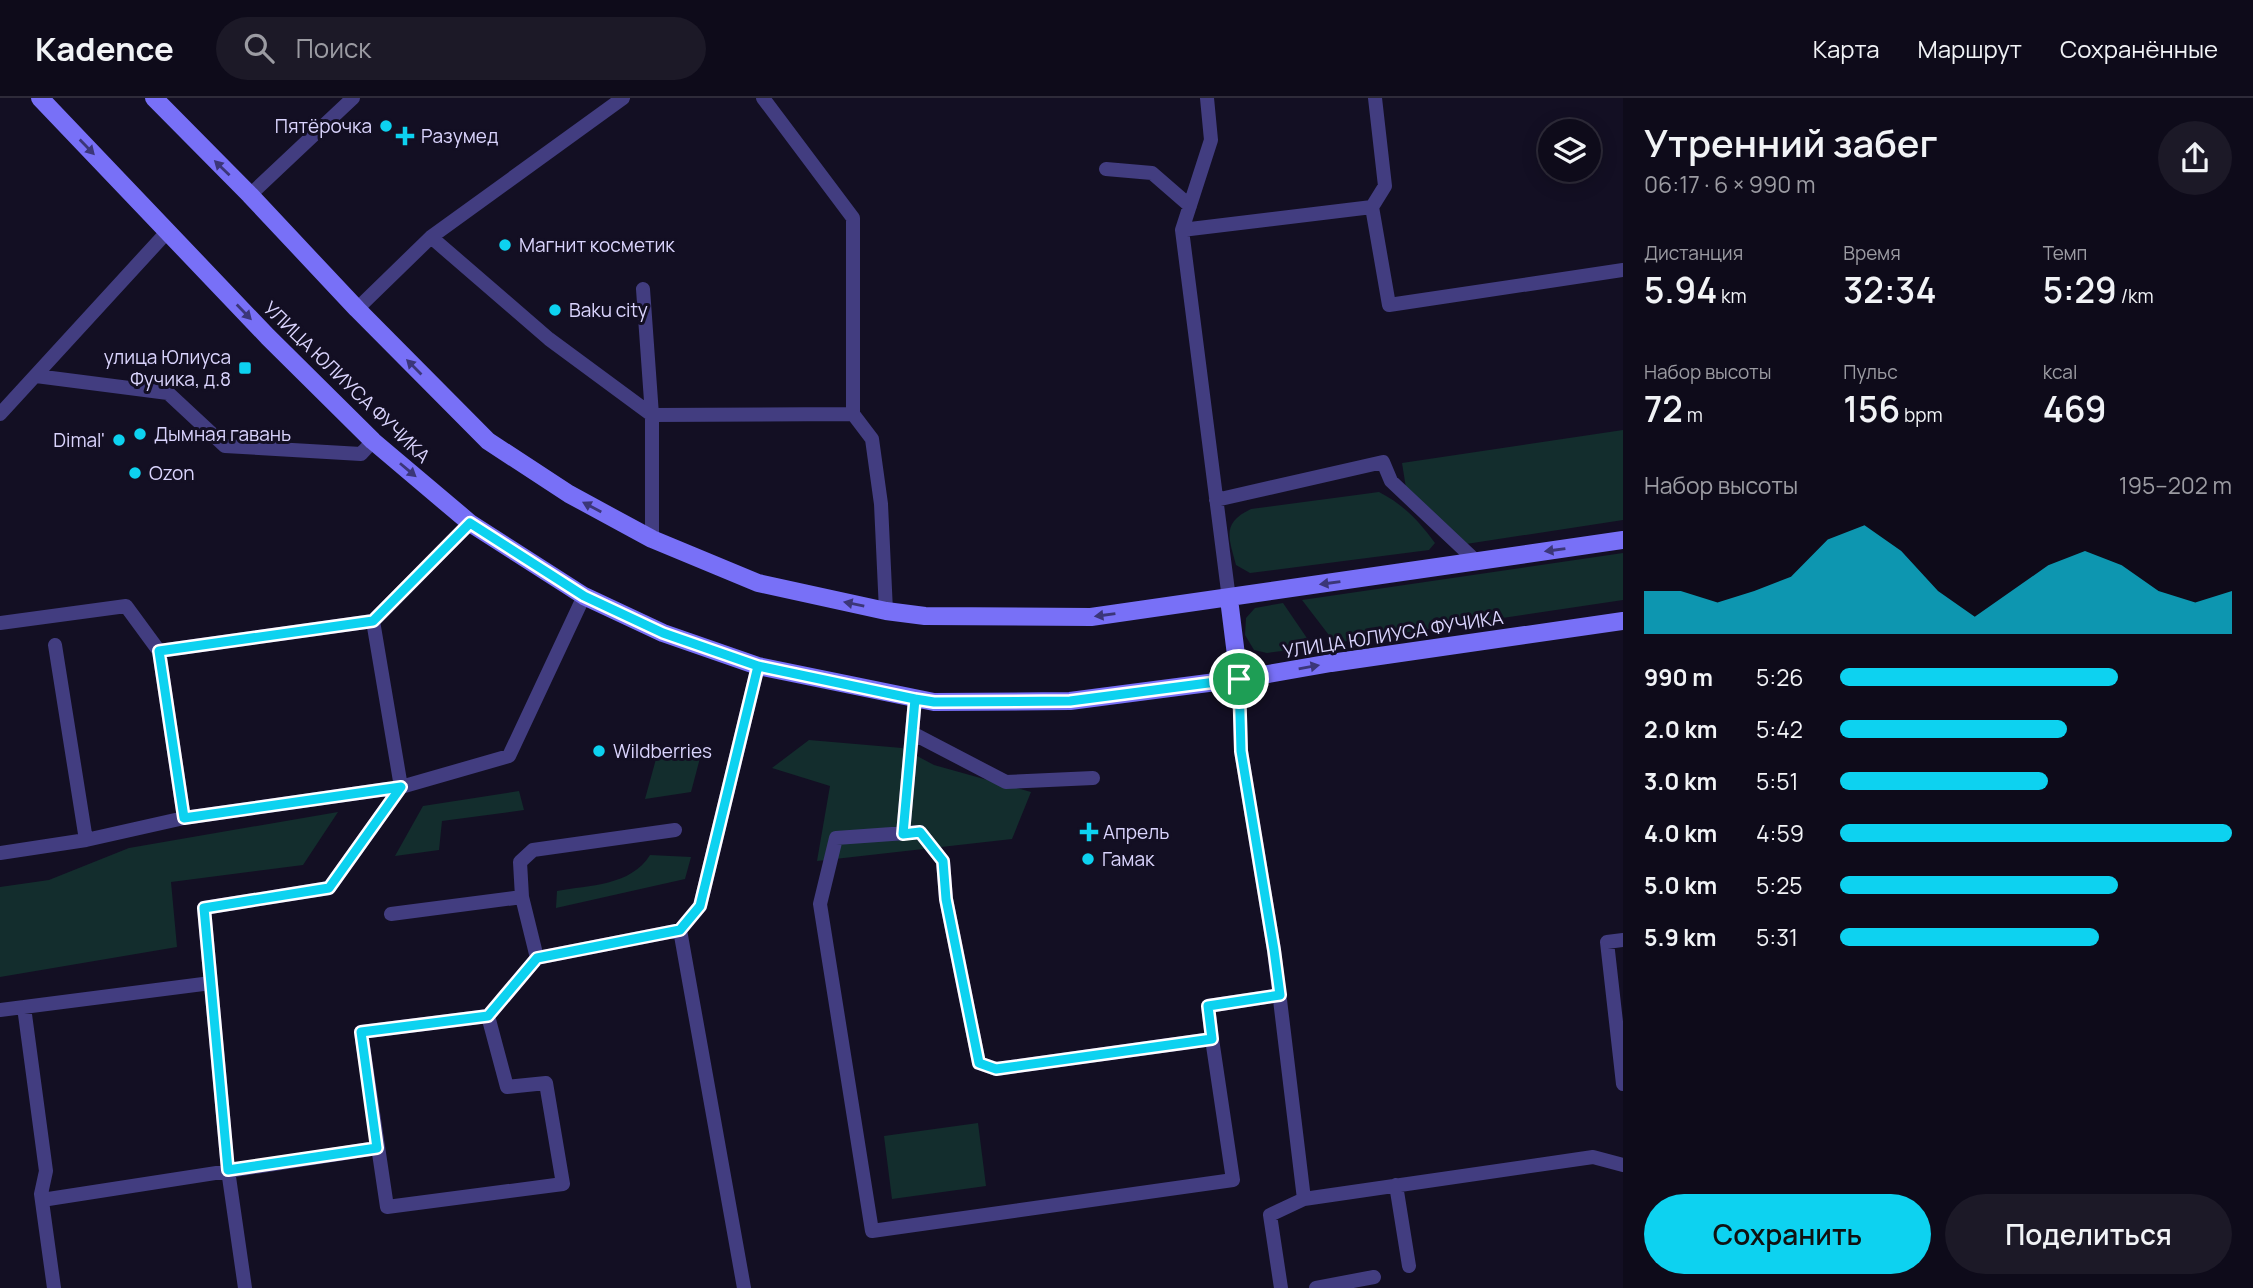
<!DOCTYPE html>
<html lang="ru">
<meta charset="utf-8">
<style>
body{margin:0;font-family:Manrope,sans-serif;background:#1c1927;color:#f1f3f6;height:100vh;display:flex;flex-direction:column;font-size:26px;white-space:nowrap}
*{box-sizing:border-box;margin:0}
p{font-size:23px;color:#9b9ba2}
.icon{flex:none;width:38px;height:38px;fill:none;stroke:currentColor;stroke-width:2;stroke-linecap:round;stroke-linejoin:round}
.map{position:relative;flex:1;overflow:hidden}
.sheet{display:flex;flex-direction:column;background:#0e0b1a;width:630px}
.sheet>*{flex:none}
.buttons{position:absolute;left:1538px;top:21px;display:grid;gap:14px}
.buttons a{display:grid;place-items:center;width:63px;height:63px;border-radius:50%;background:#0e0b1a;box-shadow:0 4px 18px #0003,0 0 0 2px #2e2b39;font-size:35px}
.pin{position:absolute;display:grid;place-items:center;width:60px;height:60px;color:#fff;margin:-30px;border:4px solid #fff;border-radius:50%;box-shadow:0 2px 7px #0007}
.round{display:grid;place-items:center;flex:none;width:74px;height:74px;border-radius:37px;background:#1c1927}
.headline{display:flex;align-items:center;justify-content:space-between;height:119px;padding:0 21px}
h1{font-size:38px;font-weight:600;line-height:52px}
.metrics{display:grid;grid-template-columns:repeat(3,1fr);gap:10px;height:119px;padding:7px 21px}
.metrics div{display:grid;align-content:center}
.metrics b{font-size:35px;font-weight:600}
.metrics small{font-size:19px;font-weight:400}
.metrics p{font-size:19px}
.chart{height:196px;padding:14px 21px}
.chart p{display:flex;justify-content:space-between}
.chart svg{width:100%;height:126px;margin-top:7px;fill:#0dd2f0;opacity:.7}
.cta{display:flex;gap:14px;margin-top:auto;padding:14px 21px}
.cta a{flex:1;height:80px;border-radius:42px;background:#0dd2f0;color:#111;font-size:28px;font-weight:600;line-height:80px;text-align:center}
.cta a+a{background:#1c1927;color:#f1f3f6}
ul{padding:0 21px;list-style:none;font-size:23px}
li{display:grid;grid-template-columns:112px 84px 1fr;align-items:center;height:52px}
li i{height:18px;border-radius:9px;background:#0dd2f0}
header{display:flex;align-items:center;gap:42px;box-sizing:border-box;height:98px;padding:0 35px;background:#0e0b1a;border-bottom:2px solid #2e2b39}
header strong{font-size:33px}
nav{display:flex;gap:38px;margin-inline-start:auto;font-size:24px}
.search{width:490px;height:63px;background:#1c1927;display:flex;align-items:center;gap:18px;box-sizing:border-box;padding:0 24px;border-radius:38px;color:#9b9ba2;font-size:26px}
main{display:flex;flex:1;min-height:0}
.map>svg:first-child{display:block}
</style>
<header>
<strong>Kadence</strong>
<div class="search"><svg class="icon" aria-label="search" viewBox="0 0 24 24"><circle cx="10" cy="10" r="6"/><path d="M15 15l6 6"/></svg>Поиск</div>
<nav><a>Карта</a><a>Маршрут</a><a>Сохранённые</a></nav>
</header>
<main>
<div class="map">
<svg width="1623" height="1190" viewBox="0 0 1623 1190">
<rect width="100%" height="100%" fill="#130f23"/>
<path fill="#132d2d" d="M1623,332v90l-157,24 -60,-56 -4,-25z
M1379,394c25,13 39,28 56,51l-6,7 -179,23 -14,-8c-7,-27 -15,-42 15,-56z
M1623,455v47l-288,43 -33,-43z
M1283,505l30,44 -46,6 -13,-3 -9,-15 1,-17 9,-10z
M809,642l93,8 32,17 97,27 -19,47 -195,22 13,-75 -58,-18z
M659,650l41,10 -9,34 -46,7z
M519,693l5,19 -82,11 -3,29 -44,6 28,-50z
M338,714l-35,53 -132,17 6,65 -177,30v-90l49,-7 80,-32z
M650,757l41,2 -6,22 -129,29 1,-17c32,-6 74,-5 93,-36z
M978,1025l8,63 -94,13 -8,-63z"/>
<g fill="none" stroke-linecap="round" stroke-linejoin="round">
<path stroke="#423d80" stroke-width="14" d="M763,0l90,120v196
M1207,0l4,42 -29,90 47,369
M1375,0l10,88 -13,21 17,98 234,-35
M1106,71l46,4 38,33
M250,97l103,-97
M1182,132l190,-23
M431,139l118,102 103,76 201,-1 19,25 9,65 5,107
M643,191l9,126v124
M357,211l74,-72 192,-139
M36,278l132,17 57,53 136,8 12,-13
M0,316l167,-182
M1216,402l167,-38 8,19 86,81
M0,525l126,-17 33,45 25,167
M55,547l31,195 98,-22 217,-31 108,-31 75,-160
M159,553l214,-30 97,-98
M1239,581l2,72 33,199 30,249 289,-42 30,8
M912,635l94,49 87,-4
M675,732l-142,20 -13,12 2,35 15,61 143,-28 64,358
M920,734l23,29 3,38 33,164 17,6 216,-30 21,141 -361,51 -52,-327 16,-66z
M903,736l12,-135
M0,755l86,-13
M391,816l131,-17
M680,832l20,-24 58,-240
M1623,842l-16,2 16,142
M24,909l22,164 -5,23 13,94
M0,912l211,-27
M488,918l-127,16 26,175 176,-23 -17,-101 -39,4 -19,-71 49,-58
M1212,941l-4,-33 72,-11
M1396,1087l13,81
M42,1102l335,-52
M245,1190l-17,-118 -24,-262 125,-20 72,-101 -28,-166
M1281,1190l-11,-73 34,-16
M1316,1190l58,-11"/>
<path stroke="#7870f7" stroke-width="18" d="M40,0l228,239 105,104 97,82 114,73 79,37 95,33 176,36 136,-1 169,-22 92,-16 292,-42
M154,0l96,97 107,114 131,132 81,53 83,45 106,44 128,28 39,5 166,1 532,-77
M1229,501l10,80"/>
</g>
<defs><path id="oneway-solid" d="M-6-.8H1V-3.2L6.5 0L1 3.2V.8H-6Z" transform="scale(1.75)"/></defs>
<g fill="#3b3678">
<use href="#oneway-solid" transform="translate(87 49) rotate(46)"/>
<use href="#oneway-solid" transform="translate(222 70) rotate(-136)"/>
<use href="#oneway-solid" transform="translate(244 214) rotate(46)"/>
<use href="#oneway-solid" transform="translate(414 269) rotate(-135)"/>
<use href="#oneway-solid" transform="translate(408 372) rotate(40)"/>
<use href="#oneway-solid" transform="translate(592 409) rotate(-152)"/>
<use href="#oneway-solid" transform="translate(1555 452) rotate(172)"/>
<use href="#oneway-solid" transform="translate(1330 485) rotate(172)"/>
<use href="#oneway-solid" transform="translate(854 506) rotate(-168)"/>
<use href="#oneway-solid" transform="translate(1105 517) rotate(172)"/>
<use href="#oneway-solid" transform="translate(1309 569) rotate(-10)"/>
</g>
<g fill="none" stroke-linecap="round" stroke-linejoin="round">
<g stroke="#fff" stroke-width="14">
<path id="route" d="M1239,581l-169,22 -136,1 -19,-3 -157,-33 -95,-33 -79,-37 -114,-73 -97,98 -214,30 25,167 217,-31 -72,101 -125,20 24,262 149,-22 -16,-116 127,-16 49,-58 143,-28 20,-24 58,-240 157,33 -12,135 17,-2 23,29 3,38 33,164 17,6 216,-30 -4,-33 72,-11 -6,-45 -33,-199 -2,-72"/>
</g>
<use href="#route" stroke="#0dd2f0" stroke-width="9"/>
</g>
<g fill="#0dd2f0" stroke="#130f23" stroke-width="2.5">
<circle cx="386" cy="28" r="7"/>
<path d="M401.5 27.5h7v7h7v7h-7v7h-7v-7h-7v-7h7z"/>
<circle cx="505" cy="147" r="7"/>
<circle cx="555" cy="212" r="7"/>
<rect x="238" y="263" width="14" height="14" rx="3.5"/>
<circle cx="140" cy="336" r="7"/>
<circle cx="119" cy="342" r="7"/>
<circle cx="135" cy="375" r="7"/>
<circle cx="599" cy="653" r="7"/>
<path d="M1085.5 723.5h7v7h7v7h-7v7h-7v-7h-7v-7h7z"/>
<circle cx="1088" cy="761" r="7"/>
</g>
<g text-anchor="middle" stroke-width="6" stroke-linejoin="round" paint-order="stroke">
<g font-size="19" fill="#dad4fd" stroke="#130f23" text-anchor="start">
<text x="372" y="35" text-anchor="end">Пятёрочка</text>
<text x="421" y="45">Разумед</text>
<text x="519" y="154">Магнит косметик</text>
<text x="569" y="219">Baku city</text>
<text x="231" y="266" text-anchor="end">улица Юлиуса<tspan x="231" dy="22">Фучика, д.8</tspan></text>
<text x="154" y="343">Дымная гавань</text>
<text x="105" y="349" text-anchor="end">Dimal'</text>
<text x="149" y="382">Ozon</text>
<text x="613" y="660">Wildberries</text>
<text x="1103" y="741">Апрель</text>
<text x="1102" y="768">Гамак</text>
</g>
<g font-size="19" fill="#dad4fd" stroke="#130f23">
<text transform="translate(347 284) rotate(44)" y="7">УЛИЦА ЮЛИУСА ФУЧИКА</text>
<text transform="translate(1393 536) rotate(-9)" y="7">УЛИЦА ЮЛИУСА ФУЧИКА</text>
</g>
</g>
</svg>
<div class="buttons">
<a><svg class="icon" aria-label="layers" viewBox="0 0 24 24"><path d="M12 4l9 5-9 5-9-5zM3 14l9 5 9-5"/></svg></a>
</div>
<div class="pin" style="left:1239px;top:581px;background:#1e9e55"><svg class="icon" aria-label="arrive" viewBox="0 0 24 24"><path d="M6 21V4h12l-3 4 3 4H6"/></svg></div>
</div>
<section class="sheet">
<div class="headline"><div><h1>Утренний забег</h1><p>06:17 · 6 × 990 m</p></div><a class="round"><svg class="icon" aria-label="share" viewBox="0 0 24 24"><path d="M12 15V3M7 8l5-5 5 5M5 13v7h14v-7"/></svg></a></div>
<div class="metrics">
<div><p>Дистанция</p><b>5.94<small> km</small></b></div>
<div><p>Время</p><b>32:34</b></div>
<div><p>Темп</p><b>5:29<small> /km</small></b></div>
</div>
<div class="metrics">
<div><p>Набор высоты</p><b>72<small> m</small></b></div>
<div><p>Пульс</p><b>156<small> bpm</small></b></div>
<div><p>kcal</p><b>469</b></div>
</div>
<div class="chart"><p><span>Набор высоты</span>195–202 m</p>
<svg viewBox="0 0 160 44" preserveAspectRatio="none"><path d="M0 44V29L10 29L20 33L30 29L40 24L50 11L60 6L70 15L80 29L90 38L100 29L110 20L120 15L130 20L140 29L150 33L160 29V44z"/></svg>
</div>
<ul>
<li><b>990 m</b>5:26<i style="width:71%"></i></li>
<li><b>2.0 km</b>5:42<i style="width:58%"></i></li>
<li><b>3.0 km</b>5:51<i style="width:53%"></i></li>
<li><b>4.0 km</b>4:59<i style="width:100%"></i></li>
<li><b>5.0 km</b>5:25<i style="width:71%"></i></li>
<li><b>5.9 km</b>5:31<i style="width:66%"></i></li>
</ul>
<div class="cta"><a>Сохранить</a><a>Поделиться</a></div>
</section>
</main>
